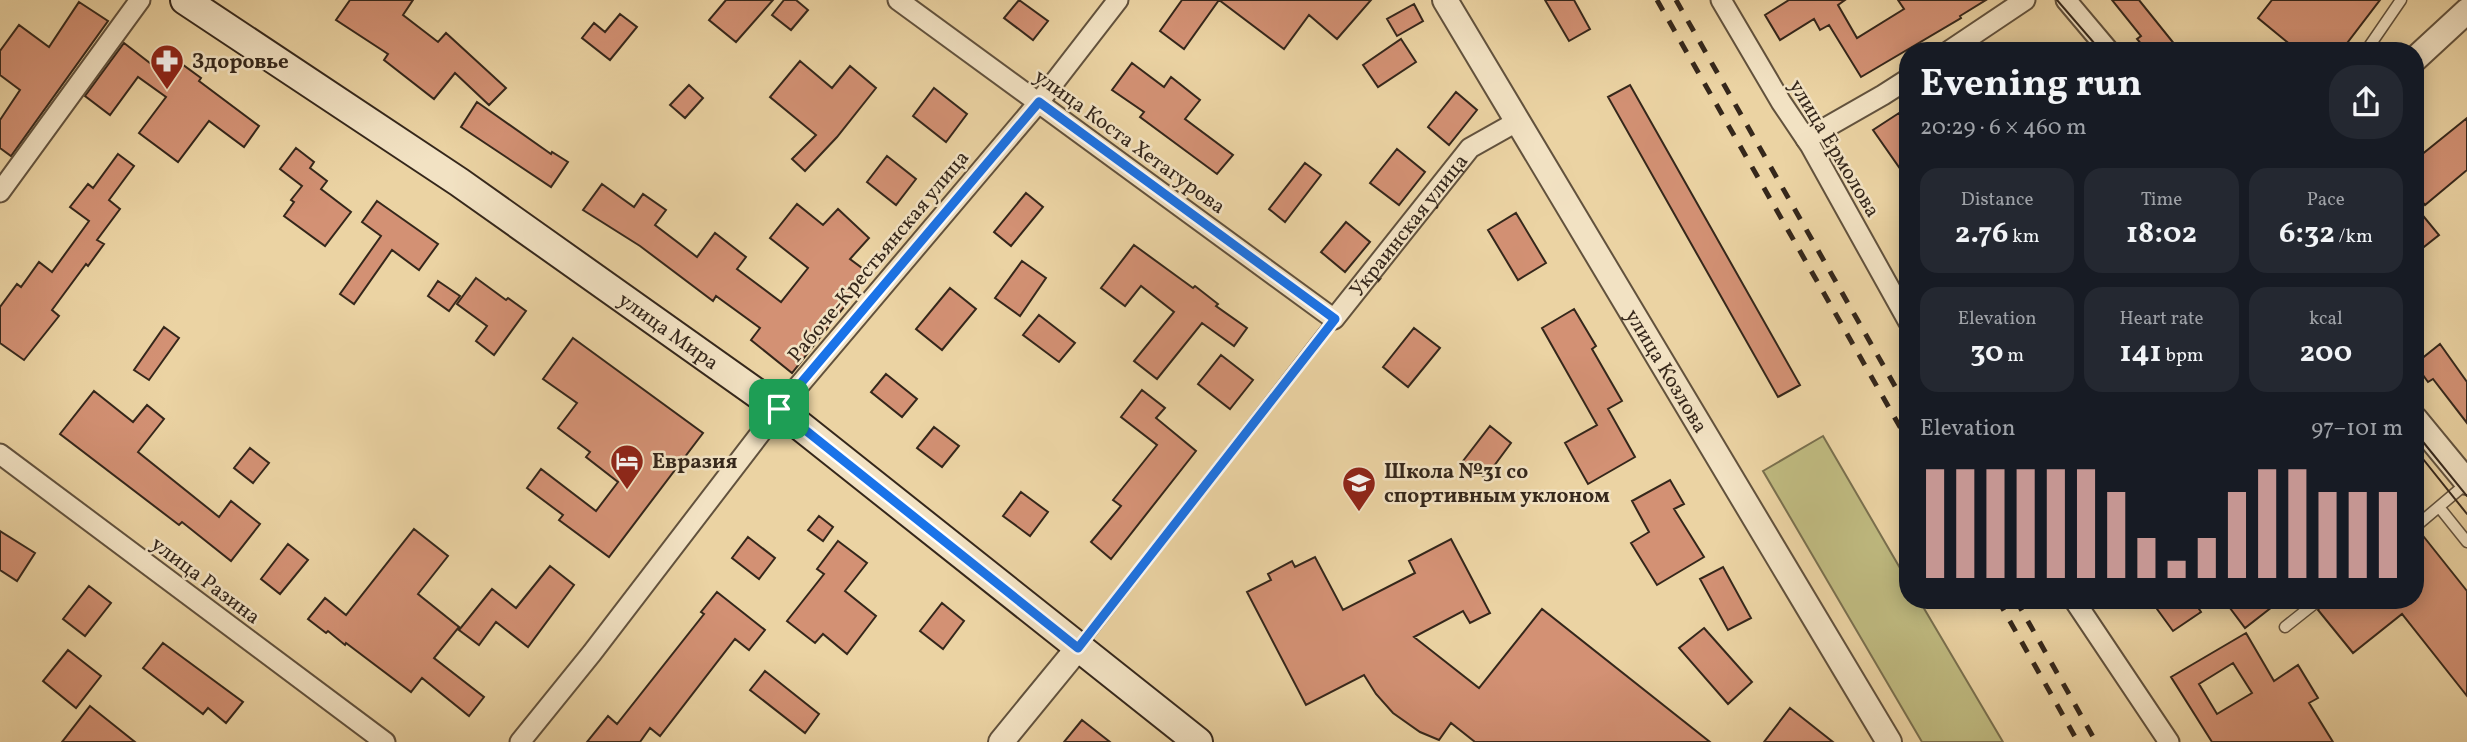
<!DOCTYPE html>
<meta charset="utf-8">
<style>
body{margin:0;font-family:Vollkorn,serif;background:#242831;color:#f1f3f6;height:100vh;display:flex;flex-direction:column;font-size:26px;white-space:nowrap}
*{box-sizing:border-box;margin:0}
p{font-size:23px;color:#9ea1a6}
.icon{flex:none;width:38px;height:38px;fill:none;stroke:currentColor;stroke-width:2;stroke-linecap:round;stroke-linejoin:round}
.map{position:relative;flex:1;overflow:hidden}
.details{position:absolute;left:1899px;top:42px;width:525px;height:567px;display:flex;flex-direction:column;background:#171b24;border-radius:28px;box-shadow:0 4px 18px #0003}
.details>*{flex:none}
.pin{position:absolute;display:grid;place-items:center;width:60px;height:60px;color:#fff;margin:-30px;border-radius:14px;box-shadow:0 4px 10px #0006}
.round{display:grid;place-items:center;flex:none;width:74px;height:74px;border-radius:28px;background:#242831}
.summary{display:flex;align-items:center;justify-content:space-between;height:119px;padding:0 21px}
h1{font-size:38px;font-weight:700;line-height:52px}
.stats{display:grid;grid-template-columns:repeat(3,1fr);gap:10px;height:119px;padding:7px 21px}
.stats div{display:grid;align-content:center;border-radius:18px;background:#242831;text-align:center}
.stats b{font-size:30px;font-weight:700}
.stats small{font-size:19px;font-weight:400}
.stats p{font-size:19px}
.chart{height:196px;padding:14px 21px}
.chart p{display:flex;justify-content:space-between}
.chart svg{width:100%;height:126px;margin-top:7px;stroke:#c59692;stroke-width:6}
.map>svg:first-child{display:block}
</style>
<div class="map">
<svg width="2467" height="742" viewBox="0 0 2467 742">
<rect width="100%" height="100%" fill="#ebd3a3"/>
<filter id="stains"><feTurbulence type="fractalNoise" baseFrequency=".00286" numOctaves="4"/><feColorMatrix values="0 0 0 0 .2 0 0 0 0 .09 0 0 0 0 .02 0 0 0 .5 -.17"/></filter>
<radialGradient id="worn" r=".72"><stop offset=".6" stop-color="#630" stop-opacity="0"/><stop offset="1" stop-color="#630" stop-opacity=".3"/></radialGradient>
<path fill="#bfba80" stroke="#7a704e" stroke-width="2" d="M1823,436l84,144 1,20h11l84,142h-81l-159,-271z"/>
<path fill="#d39174" stroke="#35271b" stroke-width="2" fill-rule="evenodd" d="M350,0h63l-10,15 35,27 8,-9 60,55 -17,17 -34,-32 -21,26 -50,-39 4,-6 -52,-34z
M726,0h47l-37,42 -27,-22z
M784,0h12l12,10 -17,20 -19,-15z
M1019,0l29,21 -15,19 -29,-22z
M1182,0h189l-34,39 -28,-24 -25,34 -65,-49 -35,49 -24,-18z
M1545,0h29l16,29 -21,12z
M1789,0h56l-7,5 19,33 47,-29 -6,-9h88l-26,16 1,2 -100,59 -32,-52 -9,5 -6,-11 -34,21 -15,-25z
M2112,0h27l41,51h-33l-10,-12 4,-3z
M2272,0h108l-39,51h-43l-40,-33z
M79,2l29,19 -97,135 -11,-8v-28l20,-30 -20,-15v-24l19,-26 30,22z
M1414,4l9,17 -26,15 -10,-17z
M620,14l17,13 -27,33 -28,-22 12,-15 11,9z
M1401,39l15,23 -38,25 -15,-22z
M124,43l44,34 11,-15 22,16 -2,3 60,45 -15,21 -35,-26 -31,41 -39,-29 27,-36 -28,-20 -28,38 -25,-19z
M800,61l32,27 18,-22 26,22 -39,49 -32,34 -13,-12 24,-24 -46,-38z
M1132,63l32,24 7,-10 29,23 -15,19 48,36 -16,19 -77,-57 4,-5 -32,-22z
M689,85l14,13 -18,20 -15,-13z
M1630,85l170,300 -22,12 -170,-300z
M934,88l33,26 -21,28 -33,-26z
M1456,92l21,18 -28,35 -21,-18z
M477,102l74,52 1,-2 16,10 -17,25 -90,-60z
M1899,113l9,13v54l-35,-50z
M2467,118v52l-42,35 -10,-13v-32z
M296,148l18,14 -4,6 17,13 -6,8 30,23 -26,34 -41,-30 10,-14 -3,-2 11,-14 -22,-17z
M1397,149l28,23 -26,33 -29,-22z
M118,154l16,12 -25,34 11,9 -23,31 7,4 -16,22 -2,-2 -34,46 7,6 -35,44 -24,-17v-36l17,-23 4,3 18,-25 13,10 37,-51 -19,-14 18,-23 5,4z
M887,156l29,23 -20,26 -29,-23z
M1305,163l16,12 -36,47 -16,-13z
M602,184l32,23 9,-13 23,16 -11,15 42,32 18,-24 31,24 -9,12 44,33 27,-34 -38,-30 27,-34 26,21 15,-16 31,29 -19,21 20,15 -78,99 -41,-33 9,-12 -44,-32 -3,5 -73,-55 -57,-36z
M1026,193l17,14 -32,39 -17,-14z
M377,201l61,43 -19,26 -27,-20 -38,54 -14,-10 41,-58 -19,-14z
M2415,206l24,29 -24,19z
M1516,213l30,50 -28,17 -30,-50z
M1346,222l24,20 -25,30 -24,-20z
M1134,245l59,43 2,-2 23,18 -2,2 31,22 -13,18 -32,-23 -45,56 -23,-18 40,-49 -33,-26 -16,20 -24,-18z
M1022,261l24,17 -26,38 -25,-18z
M476,278l30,22 2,-2 18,13 -32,44 -18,-14 11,-15 -30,-22z
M438,281l22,15 -11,15 -21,-15z
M950,288l26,21 -34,41 -26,-21z
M1574,309l22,37 -4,3 30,52 -14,8 27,48 -47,27 -23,-41 32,-18 -55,-97z
M1039,315l36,28 -16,19 -36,-27z
M164,327l15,11 -30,42 -15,-10z
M1414,328l26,20 -32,39 -25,-20z
M573,338l130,95 -94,124 -50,-37 4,-5 -36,-27 14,-19 55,42 22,-29 -32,-25 4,-5 -32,-24 19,-25 -34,-24z
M2440,344l27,38v41l-34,-44 -5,3 -13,-18z
M1221,355l32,25 -23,29 -32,-25z
M886,374l31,25 -15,18 -31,-25z
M1142,390l23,18 -9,10 40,33 -85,108 -20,-17 30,-36 -8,-6 44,-55 -36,-28z
M94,391l39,31 14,-17 17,14 -26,33 81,65 12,-16 29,23 -29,37 -49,-39 -3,3 -119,-91z
M1490,426l21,17 -26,35 -22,-17z
M934,427l25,19 -17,21 -25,-19z
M250,448l19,15 -16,20 -19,-15z
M1670,480l14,24 -10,5 30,48 -47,28 -26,-42 18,-11 -17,-31z
M1021,492l27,20 -18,24 -27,-20z
M819,516l14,11 -10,14 -15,-11z
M414,529l34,27 -30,38 41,33 -25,31 50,39 -15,19 -47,-38 -11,14 -65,-49 -1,2 -17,-14 -2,2 -18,-14 17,-21 21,17z
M0,531l35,22 -18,28 -17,-11z
M2420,532l47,59v105l-65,-82 -49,39 -35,-43 8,-10h89v-66z
M748,537l27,21 -16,21 -27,-21z
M1451,539l39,74 -20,10 -7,-12 -49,26 65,51 63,-79 168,133h-235l-24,-19 -12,17 -19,-8 -27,-19 -17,-19 -12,-19 -58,30 -59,-113 24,-12 -3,-6 24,-13 3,6 20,-10 28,53 72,-37 -6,-12z
M838,541l29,22 -22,28 31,25 -29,38 -24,-20 -8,9 -28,-22 37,-47 -7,-5z
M288,544l20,16 -28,34 -19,-15z
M550,566l24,19 -46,62 -32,-25 -17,23 -20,-15 33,-41 24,19z
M1723,567l28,51 -23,12 -28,-51z
M89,586l22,17 -26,33 -22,-17z
M717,592l48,38 -16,20 -14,-11 -75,97 -10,-8 -10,14h-53l21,-26 9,8 87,-110 -3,-2z
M2169,600h24l8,12 -28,19 -16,-22z
M2224,600h57l-36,28z
M942,603l22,18 -21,28 -23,-18z
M1704,628l48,54 -24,22 -49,-56z
M2246,633l28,48 24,-16 20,33 -9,5 24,39h-121l-41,-65zM2233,663l19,30 -35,21 -18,-30z
M163,643l80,59 -17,21 -18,-15 -5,6 -60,-46z
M68,650l33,26 -25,32 -33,-27z
M765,671l54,43 -14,19 -55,-43z
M90,706l45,36h-73z
M1790,708l43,34h-69z
M1082,720l28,22h-46z"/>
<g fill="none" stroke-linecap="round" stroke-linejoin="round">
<g stroke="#62523d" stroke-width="13">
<path id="service" d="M2366,51l35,-51
M2439,507l28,35
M2415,527l52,-44
M2285,627l34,-27
M1081,645l253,-326"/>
</g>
<g stroke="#62523d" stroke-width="23">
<g id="minor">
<path id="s1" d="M898,0l436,319 136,-171 48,-27"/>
<path d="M1721,0l60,102 29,43 98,176"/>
<path d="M2066,0l43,51"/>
<path d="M1949,51l76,-51"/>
<path d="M1806,139l77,-44 25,-16"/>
<path d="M0,192l140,-192"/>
<path d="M0,454l385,288"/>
<path d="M2074,600l95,142"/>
<path d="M520,742l72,-89 187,-244 260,-307 79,-102"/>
</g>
</g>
<g stroke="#62523d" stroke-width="28">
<g id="tertiary">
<path id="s2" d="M1445,0l444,742"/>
<path d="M2415,59l52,-48"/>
<path d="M2415,419l52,63"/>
<path d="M1001,742l77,-94"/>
</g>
</g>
<g stroke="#35271b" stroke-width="32">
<g id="secondary">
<path id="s3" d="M185,0l274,182 320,227 419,333"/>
</g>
</g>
<use href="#service" stroke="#f2e2c3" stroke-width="10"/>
<use href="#minor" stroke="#f2e2c3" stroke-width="19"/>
<use href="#tertiary" stroke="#f2e2c3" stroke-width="24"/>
<use href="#secondary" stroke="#f2e2c3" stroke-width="28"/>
<path stroke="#35271b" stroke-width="2" d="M2057,0l44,51
M2415,432l52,64
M2415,449l52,65"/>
<path stroke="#35271b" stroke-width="5" stroke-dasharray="12 12" stroke-linecap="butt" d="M1657,0l251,441
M1676,0l232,409
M1998,600l80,142
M2016,600l80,142"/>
</g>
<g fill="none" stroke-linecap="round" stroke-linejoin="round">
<g stroke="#fff" stroke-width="14">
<path id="route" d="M1039,102l296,217 -257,329 -299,-239z"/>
</g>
<use href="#route" stroke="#1a73e8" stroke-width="9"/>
</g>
<defs>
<g id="pharmacy-pin" transform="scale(1.75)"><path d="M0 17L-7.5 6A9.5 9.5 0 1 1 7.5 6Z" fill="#8f2418" stroke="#f2e2c3"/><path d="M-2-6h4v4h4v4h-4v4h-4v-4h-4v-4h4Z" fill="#fff"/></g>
<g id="hotel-pin" transform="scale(1.75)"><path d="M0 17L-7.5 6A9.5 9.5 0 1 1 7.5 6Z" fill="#8f2418" stroke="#f2e2c3"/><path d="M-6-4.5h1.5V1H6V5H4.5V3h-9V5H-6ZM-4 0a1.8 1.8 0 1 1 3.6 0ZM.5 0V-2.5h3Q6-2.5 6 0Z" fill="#fff"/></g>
<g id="school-pin" transform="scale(1.75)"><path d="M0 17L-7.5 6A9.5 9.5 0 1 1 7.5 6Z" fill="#8f2418" stroke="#f2e2c3"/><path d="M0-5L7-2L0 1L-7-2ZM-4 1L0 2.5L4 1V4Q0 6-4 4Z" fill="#fff"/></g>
</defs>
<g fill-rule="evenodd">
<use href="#pharmacy-pin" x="167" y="61"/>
<use href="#hotel-pin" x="627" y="461"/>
<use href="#school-pin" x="1359" y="483"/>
</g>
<g text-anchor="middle" stroke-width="5" stroke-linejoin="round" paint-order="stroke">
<g font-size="21" font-weight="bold" fill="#35271b" stroke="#f2e2c3" text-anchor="start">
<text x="192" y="68">Здоровье</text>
<text x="652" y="468">Евразия</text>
<text x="1384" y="478">Школа №31 со<tspan x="1384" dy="24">спортивным уклоном</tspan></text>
</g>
<g font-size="21" fill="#35271b" stroke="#f2e2c3">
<text transform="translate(1130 141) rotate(36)" y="7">улица Коста Хетагурова</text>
<text transform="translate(1835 148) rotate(59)" y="7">улица Ермолова</text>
<text dy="7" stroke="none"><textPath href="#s1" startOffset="660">Украинская улица</textPath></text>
<text transform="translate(878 256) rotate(-50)" y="7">Рабоче-Крестьянская улица</text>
<text dy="7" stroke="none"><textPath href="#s3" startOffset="586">улица Мира</textPath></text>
<text dy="7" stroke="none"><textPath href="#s2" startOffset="432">улица Козлова</textPath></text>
<text transform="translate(206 580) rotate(37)" y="7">улица Разина</text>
</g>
</g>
<rect width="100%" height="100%" filter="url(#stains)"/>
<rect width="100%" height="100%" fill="url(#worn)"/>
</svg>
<div class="pin" style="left:779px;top:409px;background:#1e9e55"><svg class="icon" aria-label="arrive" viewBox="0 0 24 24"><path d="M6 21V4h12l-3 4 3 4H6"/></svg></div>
<section class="details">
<div class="summary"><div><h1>Evening run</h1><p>20:29 · 6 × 460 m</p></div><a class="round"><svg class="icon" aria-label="share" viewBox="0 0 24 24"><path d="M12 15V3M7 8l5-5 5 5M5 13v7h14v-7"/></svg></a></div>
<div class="stats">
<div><p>Distance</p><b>2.76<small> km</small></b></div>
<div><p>Time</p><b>18:02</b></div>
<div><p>Pace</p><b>6:32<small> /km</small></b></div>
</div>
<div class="stats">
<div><p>Elevation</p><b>30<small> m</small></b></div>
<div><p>Heart rate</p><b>141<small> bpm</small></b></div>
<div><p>kcal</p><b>200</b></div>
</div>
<div class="chart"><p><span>Elevation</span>97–101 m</p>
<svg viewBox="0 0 160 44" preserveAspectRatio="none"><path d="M5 44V6M15 44V6M25 44V6M35 44V6M45 44V6M55 44V6M65 44V14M75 44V30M85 44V38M95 44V30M105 44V14M115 44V6M125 44V6M135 44V14M145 44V14M155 44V14"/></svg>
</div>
</section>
</div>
